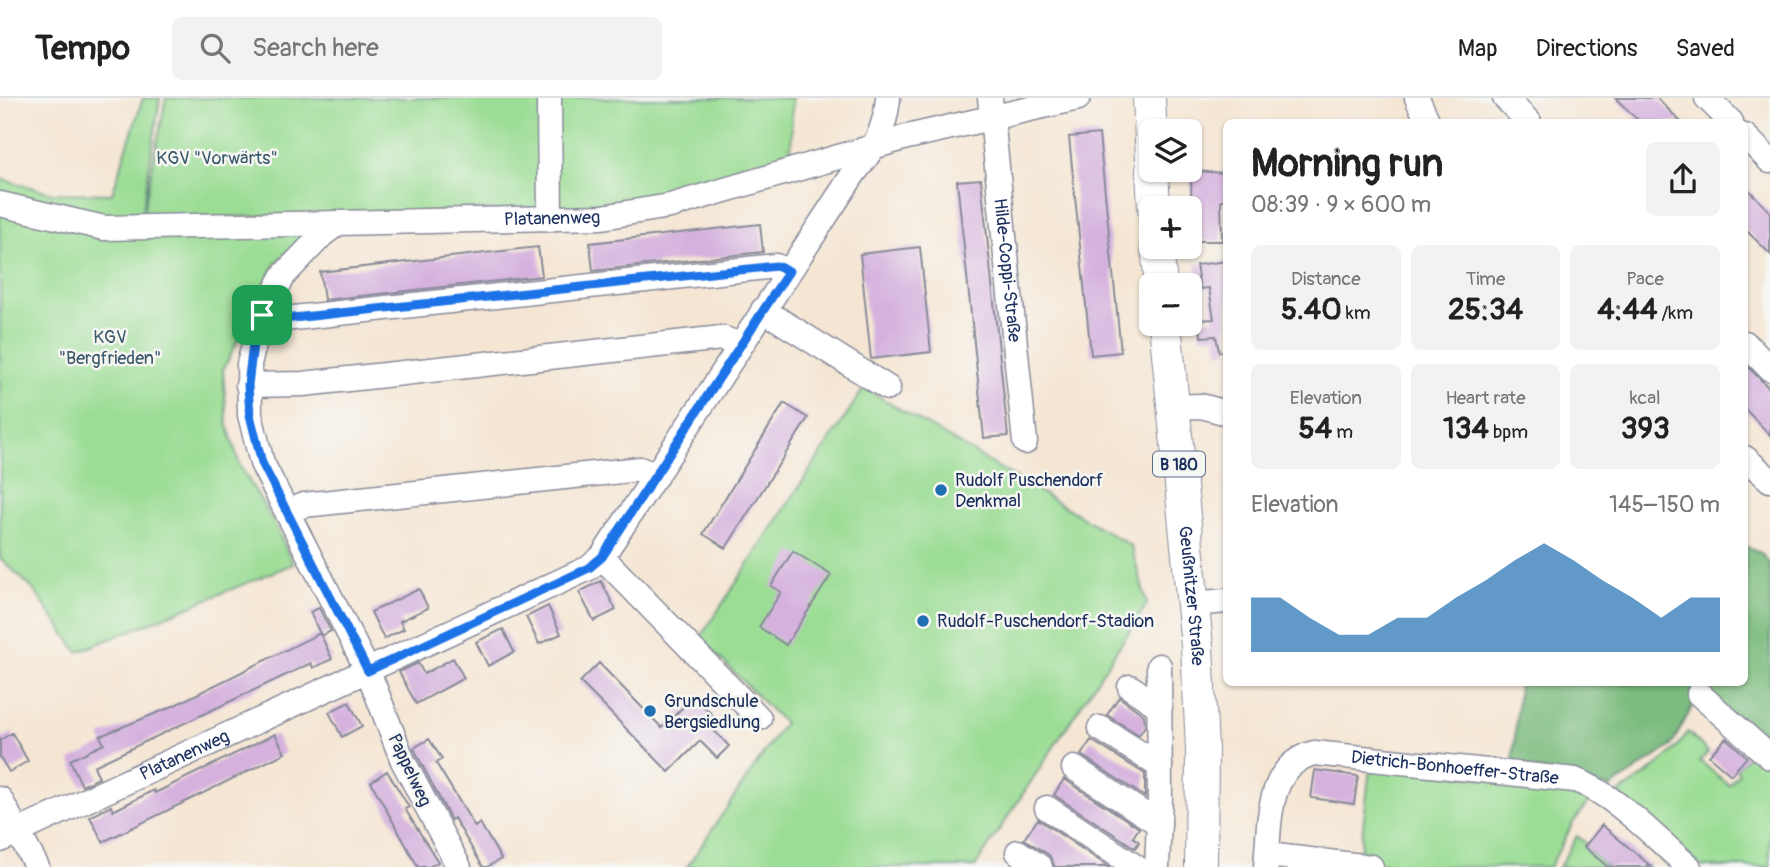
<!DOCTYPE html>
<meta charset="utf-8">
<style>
body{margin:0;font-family:Pangolin,sans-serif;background:#f2f2f2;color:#222;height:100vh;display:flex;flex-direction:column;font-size:26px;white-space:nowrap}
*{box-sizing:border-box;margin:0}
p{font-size:23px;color:#767676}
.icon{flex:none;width:38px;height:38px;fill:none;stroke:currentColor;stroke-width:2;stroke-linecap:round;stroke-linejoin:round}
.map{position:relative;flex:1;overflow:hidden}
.drawer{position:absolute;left:1223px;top:21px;width:525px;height:567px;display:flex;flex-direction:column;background:#fff;border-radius:10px;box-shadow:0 2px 5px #0004}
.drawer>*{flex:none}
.buttons{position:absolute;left:1139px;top:21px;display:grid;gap:14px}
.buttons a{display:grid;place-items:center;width:63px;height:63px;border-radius:10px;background:#fff;box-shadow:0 2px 5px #0004;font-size:35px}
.pin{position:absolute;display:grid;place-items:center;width:60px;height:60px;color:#fff;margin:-30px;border-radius:14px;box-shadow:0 4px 10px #0006}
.round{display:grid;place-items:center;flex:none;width:74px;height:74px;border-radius:10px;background:#f2f2f2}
.overview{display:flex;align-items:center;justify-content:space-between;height:119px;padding:0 28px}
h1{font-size:38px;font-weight:800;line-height:52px}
.metrics{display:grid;grid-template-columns:repeat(3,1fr);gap:10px;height:119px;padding:7px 28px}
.metrics div{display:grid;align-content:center;border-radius:10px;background:#f2f2f2;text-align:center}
.metrics b{font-size:30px;font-weight:800}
.metrics small{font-size:19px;font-weight:400}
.metrics p{font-size:19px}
.chart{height:196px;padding:14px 28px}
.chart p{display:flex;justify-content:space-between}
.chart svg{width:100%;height:126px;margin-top:7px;fill:#1f6fb2;opacity:.7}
header{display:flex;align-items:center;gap:42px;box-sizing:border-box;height:98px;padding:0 35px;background:#fff;border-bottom:2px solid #e0e0e0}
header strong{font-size:33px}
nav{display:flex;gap:38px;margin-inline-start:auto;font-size:24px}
.search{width:490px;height:63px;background:#f2f2f2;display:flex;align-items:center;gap:18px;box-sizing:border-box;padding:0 24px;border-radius:10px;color:#767676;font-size:26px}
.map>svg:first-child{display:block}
</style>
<header>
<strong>Tempo</strong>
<div class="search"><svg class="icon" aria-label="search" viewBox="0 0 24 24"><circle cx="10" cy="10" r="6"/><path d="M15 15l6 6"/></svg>Search here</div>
<nav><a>Map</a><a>Directions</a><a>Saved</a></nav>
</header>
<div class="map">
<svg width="1770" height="769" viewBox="0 0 1770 769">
<rect width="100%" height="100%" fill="#f6f6f2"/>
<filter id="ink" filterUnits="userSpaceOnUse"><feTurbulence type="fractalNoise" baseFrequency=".0143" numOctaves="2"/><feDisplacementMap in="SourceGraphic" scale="14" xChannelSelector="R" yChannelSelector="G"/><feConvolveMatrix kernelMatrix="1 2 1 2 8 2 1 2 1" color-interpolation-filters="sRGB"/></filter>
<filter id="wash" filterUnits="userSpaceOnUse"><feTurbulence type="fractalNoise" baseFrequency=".00686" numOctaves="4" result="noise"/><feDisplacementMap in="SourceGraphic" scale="28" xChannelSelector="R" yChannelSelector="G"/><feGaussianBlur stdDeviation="1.57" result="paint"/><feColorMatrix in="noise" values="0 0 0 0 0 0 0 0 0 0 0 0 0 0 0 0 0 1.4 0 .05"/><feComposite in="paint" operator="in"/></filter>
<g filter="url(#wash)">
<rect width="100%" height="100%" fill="#f5e6d4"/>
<path fill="#9bdd94" stroke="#5b8679" stroke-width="2" d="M143,0h17l-19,123 -43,2 -98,-23v-21l52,14 60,1z
M166,0h626l-1,61 -119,37 -80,12 -450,11z
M0,112l307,20 -4,8 -27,24 -53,108 4,53 13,43 35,58 18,40 -215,88 -46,-64 -32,-30z
M864,290l267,158 16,58 -172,263h-288l97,-144 -84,-85z
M1688,634l20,20 -8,9 29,24 10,-12 -3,-4 13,-14 -8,-7 3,-5 26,23v101h-67l-85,-73c26,-18 53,-35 70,-62z
M1370,670l181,16 44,11 -21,26 -24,46h-121l-70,-6z
M1577,738l10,8 -3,3 24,20h-49z"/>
<path fill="#7cbc7e" stroke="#4c766e" stroke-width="2" d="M1745,448l16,7 9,11v181l-71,-51 -28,52 -61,42 -97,-25 6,-80 226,-1z"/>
<g id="blocks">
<path fill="#d5b2de" d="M1615,0h42l24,24h-41z
M1099,36l22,218 -30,3 -22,-218z
M1191,73l36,2v27h-6l1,41h-30z
M981,81l27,257 -24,2 -27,-257z
M1745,88l25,26v42l-25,-25z
M760,126l3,28 -170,19 -3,-28z
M538,149l4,29 -218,24 -4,-28z
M920,149l11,105 -60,7 -11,-105z
M1227,163v91h-8l-3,-16 -15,1 -2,-17 15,-1 -5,-31 -9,1 -4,-24z
M1745,266l25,25v46l-25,-26z
M784,305l24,15 -82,130 -23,-14z
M793,453l38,24 -45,70 -27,-18 22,-35 -10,-6z
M601,483l15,29 -22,11 -15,-29z
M419,491l9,19 -28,13 4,8 -20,10 -13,-27z
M548,508l13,28 -22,10 -13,-27z
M319,510l12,23 -10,5 -11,-24z
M503,531l11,23 -26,14 -12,-24z
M320,535l12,26 -19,9 -2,-5 -217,103 5,12 -17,8 -12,-26 34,-16 -4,-8 69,-28z
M453,560l11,20 -48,26 -17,-32 19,-9 6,11z
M599,565l63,65 32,-32 19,20 -7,6 23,24 -12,12 -17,-17 -31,31 -89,-90z
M1119,599l25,18 1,11 -6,9 -32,-20z
M349,604l13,24 -20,11 -13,-25z
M12,635l16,28 -19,11 -9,-15v-17z
M275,636l10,19 -182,89 -13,-25 21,-11 2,5 41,-21 1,3z
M1726,640l21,19 -16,18 -22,-19z
M429,641l13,20 -6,4 39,64 5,-4 21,36 -14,8h-4l-29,-49 -3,2 -34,-65 -3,-7z
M1091,642l54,34v23l-64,-42z
M1315,672l43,6 -4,28 -43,-6z
M387,673l22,36 -4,2 33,53 -9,5h-11l-47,-85z
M1064,681l75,49 -6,9 6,5 -4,6 -81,-53z
M1038,721l1,1 70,47h-54l-6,-12 -25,-16z
M1602,727l50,42h-44l-24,-20z"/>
</g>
</g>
<g filter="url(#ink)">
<use href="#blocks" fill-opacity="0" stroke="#888a99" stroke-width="2"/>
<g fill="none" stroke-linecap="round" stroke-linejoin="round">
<g stroke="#888a99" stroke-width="27">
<g id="minor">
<path d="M549,0l1,121"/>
<path id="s1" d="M990,0l35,344"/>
<path d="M1417,0l11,24"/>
<path d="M1505,0l24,24"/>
<path d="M1707,0l24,24"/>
<path d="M1745,38l25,25"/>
<path d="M0,106l104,24 234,-5"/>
<path d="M763,212l125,78"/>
<path d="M262,217l22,4 492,-53 13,5"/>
<path d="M1745,245l25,26"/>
<path d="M248,287l55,-1 419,-46 18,7"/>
<path d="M1173,309l28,-1 26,7"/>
<path d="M1745,360l25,22"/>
<path d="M288,413l16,-6 336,-36 16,7"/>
<path d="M602,459l157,161"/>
<path d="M1193,506l34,-3"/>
<path d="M1130,589l30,20"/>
<path d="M1699,596l71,63"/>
<path d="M1100,630l60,38"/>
<path d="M1074,670l85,56"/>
<path d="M0,701l37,68"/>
<path d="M1047,710l89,59"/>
<path id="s2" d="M0,742l589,-272 13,-11 252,-384c20,-24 31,-42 34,-75"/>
<path d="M1018,754l22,15"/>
<path d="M1267,757l104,12"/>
<path id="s3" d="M459,769l-56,-106 -35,-90 -106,-208 -12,-48 -1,-51 13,-49 22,-40 39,-41 15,-11 264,-6 68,-11 237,-69 171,-39"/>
<path d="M1157,769l3,-70 -1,-131"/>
<path id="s4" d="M1266,769c4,-42 -1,-101 48,-114l261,27c40,14 81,59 114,87"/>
</g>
</g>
<g stroke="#888a99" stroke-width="34">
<g id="major">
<path d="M1149,0l3,61"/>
<path d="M1152,72l2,38"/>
<path d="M1157,149l4,38"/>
<path id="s5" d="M1165,226l32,322 5,103 -1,118"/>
</g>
</g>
<use href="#minor" stroke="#fff" stroke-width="24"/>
<use href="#major" stroke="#fff" stroke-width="32"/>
</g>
</g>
<g fill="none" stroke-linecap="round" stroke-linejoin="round" filter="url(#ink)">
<g stroke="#fff" stroke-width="14">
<path id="route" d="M776,168l13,5 -187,286 -13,11 -221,103 -106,-208 -12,-48 -2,-30 5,-41 9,-29 22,4z"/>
</g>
<use href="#route" stroke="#1a73e8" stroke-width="9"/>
</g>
<g fill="#1f6fb2" stroke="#f6f6f2" stroke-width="2.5">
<circle cx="941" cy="392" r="7"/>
<circle cx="923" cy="523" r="7"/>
<circle cx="650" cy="613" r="7"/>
</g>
<g text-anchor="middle" stroke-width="5" stroke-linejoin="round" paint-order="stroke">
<rect fill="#f6f6f2" stroke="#5d6b8a" stroke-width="2" x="1153" y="353.5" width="52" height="25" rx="5"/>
<g font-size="16" font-weight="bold" fill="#1b2f5e">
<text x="1179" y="372">B 180</text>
</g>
<g font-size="18" fill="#3b5a6c" stroke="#f6f6f2">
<text x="217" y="66">KGV "Vorwärts"</text>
<text x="110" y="245">KGV<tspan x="110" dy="21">"Bergfrieden"</tspan></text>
</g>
<g font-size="18" fill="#1b2f5e" stroke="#f6f6f2">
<text dy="6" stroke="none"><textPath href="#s3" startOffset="936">Platanenweg</textPath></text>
<text dy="6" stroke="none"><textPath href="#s1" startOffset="173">Hilde-Coppi-Straße</textPath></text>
<text dy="6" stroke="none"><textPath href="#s5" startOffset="273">Geußnitzer Straße</textPath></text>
<text dy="6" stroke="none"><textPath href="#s2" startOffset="203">Platanenweg</textPath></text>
<text dy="6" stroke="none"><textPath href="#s4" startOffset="275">Dietrich-Bonhoeffer-Straße</textPath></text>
<text transform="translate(410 672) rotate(65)" y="6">Pappelweg</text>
</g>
<g font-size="18" fill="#1b2f5e" stroke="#f6f6f2" text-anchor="start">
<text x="955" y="388">Rudolf Puschendorf<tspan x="955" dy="21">Denkmal</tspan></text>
<text x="937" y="529">Rudolf-Puschendorf-Stadion</text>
<text x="664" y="609">Grundschule<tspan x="664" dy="21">Bergsiedlung</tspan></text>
</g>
</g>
</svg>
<div class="buttons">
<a><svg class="icon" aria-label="layers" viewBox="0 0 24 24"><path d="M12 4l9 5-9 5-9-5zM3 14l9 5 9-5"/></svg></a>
<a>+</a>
<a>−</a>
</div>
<div class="pin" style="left:262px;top:217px;background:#1e9e55"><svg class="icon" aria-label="arrive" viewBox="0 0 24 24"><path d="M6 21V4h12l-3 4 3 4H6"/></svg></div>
<section class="drawer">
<div class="overview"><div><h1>Morning run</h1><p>08:39 · 9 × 600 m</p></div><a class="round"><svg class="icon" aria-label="share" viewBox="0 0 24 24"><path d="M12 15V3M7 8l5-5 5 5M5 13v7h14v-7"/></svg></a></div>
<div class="metrics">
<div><p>Distance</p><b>5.40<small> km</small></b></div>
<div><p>Time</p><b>25:34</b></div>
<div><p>Pace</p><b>4:44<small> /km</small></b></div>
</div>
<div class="metrics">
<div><p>Elevation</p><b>54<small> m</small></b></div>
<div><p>Heart rate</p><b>134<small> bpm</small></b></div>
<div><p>kcal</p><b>393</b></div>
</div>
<div class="chart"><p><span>Elevation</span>145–150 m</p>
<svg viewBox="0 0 160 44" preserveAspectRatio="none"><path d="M0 44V25L10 25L20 32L30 38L40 38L50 32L60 32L70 25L80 19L90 12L100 6L110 12L120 19L130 25L140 32L150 25L160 25V44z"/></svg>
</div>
</section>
</div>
